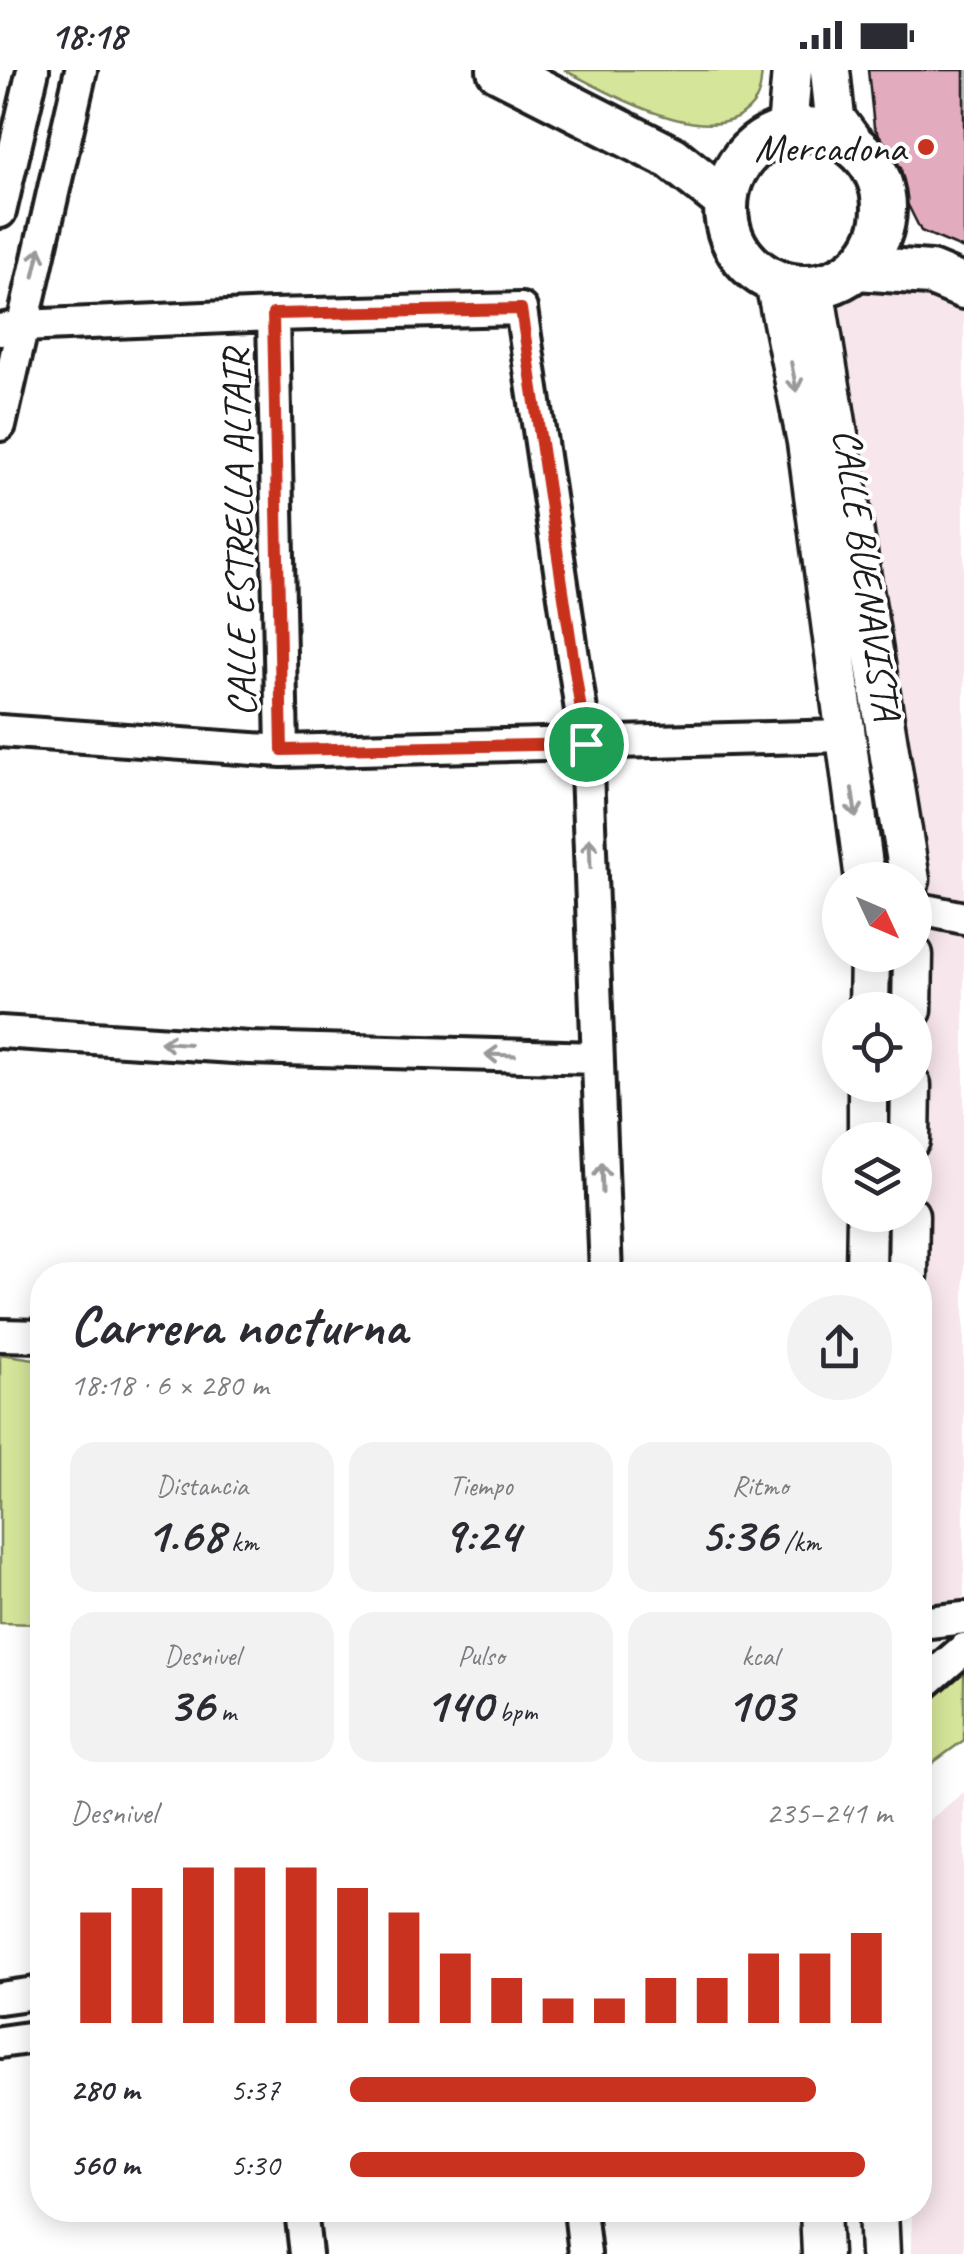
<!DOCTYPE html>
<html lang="es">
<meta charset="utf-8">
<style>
body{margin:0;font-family:Caveat,sans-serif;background:#f2f2f3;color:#2b2b33;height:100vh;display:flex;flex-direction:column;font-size:38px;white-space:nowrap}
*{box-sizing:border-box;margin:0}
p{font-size:32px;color:#7c7c81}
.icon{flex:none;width:55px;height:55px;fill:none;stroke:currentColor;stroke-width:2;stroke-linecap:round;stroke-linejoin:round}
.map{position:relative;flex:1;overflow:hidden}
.sheet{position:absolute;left:30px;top:1192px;width:902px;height:960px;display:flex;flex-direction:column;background:#fff;border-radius:40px;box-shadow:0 5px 25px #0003}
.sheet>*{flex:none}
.needle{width:65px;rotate:134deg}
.fabs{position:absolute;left:822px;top:792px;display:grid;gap:20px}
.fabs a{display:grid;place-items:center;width:110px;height:110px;border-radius:50%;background:#fff;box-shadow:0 5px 25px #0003;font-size:50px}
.pin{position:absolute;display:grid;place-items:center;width:85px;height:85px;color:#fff;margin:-42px;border:5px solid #fff;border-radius:50%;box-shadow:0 2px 10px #0007}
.round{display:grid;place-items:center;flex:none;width:105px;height:105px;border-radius:52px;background:#f2f2f3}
.head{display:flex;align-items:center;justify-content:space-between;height:170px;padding:0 40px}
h1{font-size:55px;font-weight:700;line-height:75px}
.metrics{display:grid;grid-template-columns:repeat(3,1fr);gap:15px;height:170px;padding:10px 40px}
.metrics div{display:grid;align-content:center;border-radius:25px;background:#f2f2f3;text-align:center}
.metrics b{font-size:50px;font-weight:700}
.metrics small{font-size:28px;font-weight:400}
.metrics p{font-size:28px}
.chart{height:280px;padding:20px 40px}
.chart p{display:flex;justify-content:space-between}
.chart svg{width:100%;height:180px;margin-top:10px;stroke:#c8321e;stroke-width:6}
ul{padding:0 40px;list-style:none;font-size:32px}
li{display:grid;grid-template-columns:160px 120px 1fr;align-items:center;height:75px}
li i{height:25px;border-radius:12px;background:#c8321e}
.status{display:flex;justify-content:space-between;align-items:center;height:70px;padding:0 50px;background:#fff;direction:ltr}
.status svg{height:28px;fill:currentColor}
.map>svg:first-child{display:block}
</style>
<div class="status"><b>18:18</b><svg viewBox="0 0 49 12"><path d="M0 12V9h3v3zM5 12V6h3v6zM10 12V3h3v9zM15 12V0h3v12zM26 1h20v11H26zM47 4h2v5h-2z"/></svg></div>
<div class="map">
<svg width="964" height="2184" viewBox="0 0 964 2184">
<defs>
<filter id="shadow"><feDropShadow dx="9" dy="-9" stdDeviation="0" flood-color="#0004"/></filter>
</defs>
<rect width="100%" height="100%" fill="#fff"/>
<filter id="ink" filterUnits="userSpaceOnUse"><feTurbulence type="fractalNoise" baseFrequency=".01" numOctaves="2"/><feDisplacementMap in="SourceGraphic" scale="20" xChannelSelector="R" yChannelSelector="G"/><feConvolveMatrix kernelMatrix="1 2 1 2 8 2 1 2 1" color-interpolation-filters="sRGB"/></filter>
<g filter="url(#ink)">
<path fill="#f7e6ec" d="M857,198l107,19v1331l-44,5 -5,-743 -101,-593z
M964,1722v462h-53l1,-44h8l2,-384z"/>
<path fill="#d5e69a" stroke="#78815b" stroke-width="2.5" d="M564,0h198c-1,10 -1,22 -6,30 -36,59 -148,-8 -192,-30z
M0,1284l42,6v264l-42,-1z
M964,1598v72l-44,32v-61l6,-17z"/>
<path fill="#e3abbe" stroke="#1c1c1c" stroke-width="2.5" filter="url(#shadow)" d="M868,0h96v179l-43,-18 -16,-32 -4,-31 -27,-41z"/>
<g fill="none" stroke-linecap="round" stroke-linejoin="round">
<g stroke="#1c1c1c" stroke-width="38">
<path id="minor" d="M0,142l33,-142
M273,245l9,436
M0,260l22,-4 251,-11 248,-6 65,435 20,531
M0,355l81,-355
M0,661l282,20 562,-15
M915,838l49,10
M0,962l249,16 348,10
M0,1265l42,1
M920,1553l44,-5
M920,1617l44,-38
M0,1928l42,-6
M0,1972l42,-6
M301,2140l5,44
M580,2140l5,44"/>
</g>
<g stroke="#1c1c1c" stroke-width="45">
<path id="tertiary" d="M830,0l5,48 19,26
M787,60l5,-60
M775,212l32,160 58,438
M814,217l96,593
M869,940l1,-55
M912,940l1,-55
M868,1070v-55
M910,1070l1,-55
M866,1205l1,-60
M908,1205l1,-60
M820,2140l2,44
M878,2140l2,44"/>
</g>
<g stroke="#1c1c1c" stroke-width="50">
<path id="secondary" d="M499,0l173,88 54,43
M726 138a79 79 0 1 1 158 0a79 79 0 1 1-158 0Z
M857,198l73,5 34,14"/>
</g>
<use href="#minor" stroke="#fff" stroke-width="30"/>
<use href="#tertiary" stroke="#fff" stroke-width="38"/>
<use href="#secondary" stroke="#fff" stroke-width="42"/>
</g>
<defs><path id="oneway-shaft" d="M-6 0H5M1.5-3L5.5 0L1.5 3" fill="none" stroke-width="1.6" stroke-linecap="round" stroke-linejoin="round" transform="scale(2.5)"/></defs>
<g stroke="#999">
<use href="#oneway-shaft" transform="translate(37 192) rotate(-77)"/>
<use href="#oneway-shaft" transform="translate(794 307) rotate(79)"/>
<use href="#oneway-shaft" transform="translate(854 733) rotate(82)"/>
<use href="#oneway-shaft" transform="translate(590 783) rotate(-92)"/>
<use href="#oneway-shaft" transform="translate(175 973) rotate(-176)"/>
<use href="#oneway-shaft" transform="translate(500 985) rotate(-178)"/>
<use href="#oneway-shaft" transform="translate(602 1108) rotate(-92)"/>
</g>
</g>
<g fill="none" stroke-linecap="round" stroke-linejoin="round" filter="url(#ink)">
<g stroke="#fff" stroke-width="20">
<path id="route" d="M521,239l65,435 -304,6 -9,-436z"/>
</g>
<use href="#route" stroke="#c8321e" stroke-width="12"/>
</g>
<circle fill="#c8321e" stroke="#fff" stroke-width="4" cx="926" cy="77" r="10"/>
<g text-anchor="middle" stroke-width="8" stroke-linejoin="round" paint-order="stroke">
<g font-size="40" fill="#1c1c1c" stroke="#fff" text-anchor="end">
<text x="906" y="91">Mercadona</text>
</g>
<g font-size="40" fill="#1c1c1c" stroke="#fff">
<text transform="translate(238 463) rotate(-91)" y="14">CALLE ESTRELLA ALTAIR</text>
<text transform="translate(868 504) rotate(82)" y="14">CALLE BUENAVISTA</text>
</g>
</g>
</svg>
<div class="fabs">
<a><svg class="needle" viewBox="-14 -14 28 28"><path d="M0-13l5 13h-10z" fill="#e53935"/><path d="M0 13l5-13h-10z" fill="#7c7c81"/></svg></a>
<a><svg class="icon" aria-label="locate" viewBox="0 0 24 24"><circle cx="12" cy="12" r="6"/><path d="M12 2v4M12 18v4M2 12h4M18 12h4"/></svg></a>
<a><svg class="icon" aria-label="layers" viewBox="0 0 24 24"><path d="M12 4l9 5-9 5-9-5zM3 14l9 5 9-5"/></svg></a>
</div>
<div class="pin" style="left:586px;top:674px;background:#1e9e55"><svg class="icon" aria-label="arrive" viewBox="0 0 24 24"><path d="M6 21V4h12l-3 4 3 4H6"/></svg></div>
<section class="sheet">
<div class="head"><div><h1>Carrera nocturna</h1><p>18:18 · 6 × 280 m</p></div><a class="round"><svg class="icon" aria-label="share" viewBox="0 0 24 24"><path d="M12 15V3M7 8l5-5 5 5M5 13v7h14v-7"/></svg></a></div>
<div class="metrics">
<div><p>Distancia</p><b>1.68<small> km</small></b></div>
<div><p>Tiempo</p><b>9:24</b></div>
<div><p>Ritmo</p><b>5:36<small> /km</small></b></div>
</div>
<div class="metrics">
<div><p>Desnivel</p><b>36<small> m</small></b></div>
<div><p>Pulso</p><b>140<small> bpm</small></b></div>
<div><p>kcal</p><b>103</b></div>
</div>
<div class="chart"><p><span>Desnivel</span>235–241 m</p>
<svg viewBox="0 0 160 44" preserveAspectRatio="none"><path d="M5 44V17M15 44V11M25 44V6M35 44V6M45 44V6M55 44V11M65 44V17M75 44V27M85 44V33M95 44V38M105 44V38M115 44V33M125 44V33M135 44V27M145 44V27M155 44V22"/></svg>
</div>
<ul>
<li><b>280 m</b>5:37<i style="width:86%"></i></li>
<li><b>560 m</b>5:30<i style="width:95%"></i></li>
</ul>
</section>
</div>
